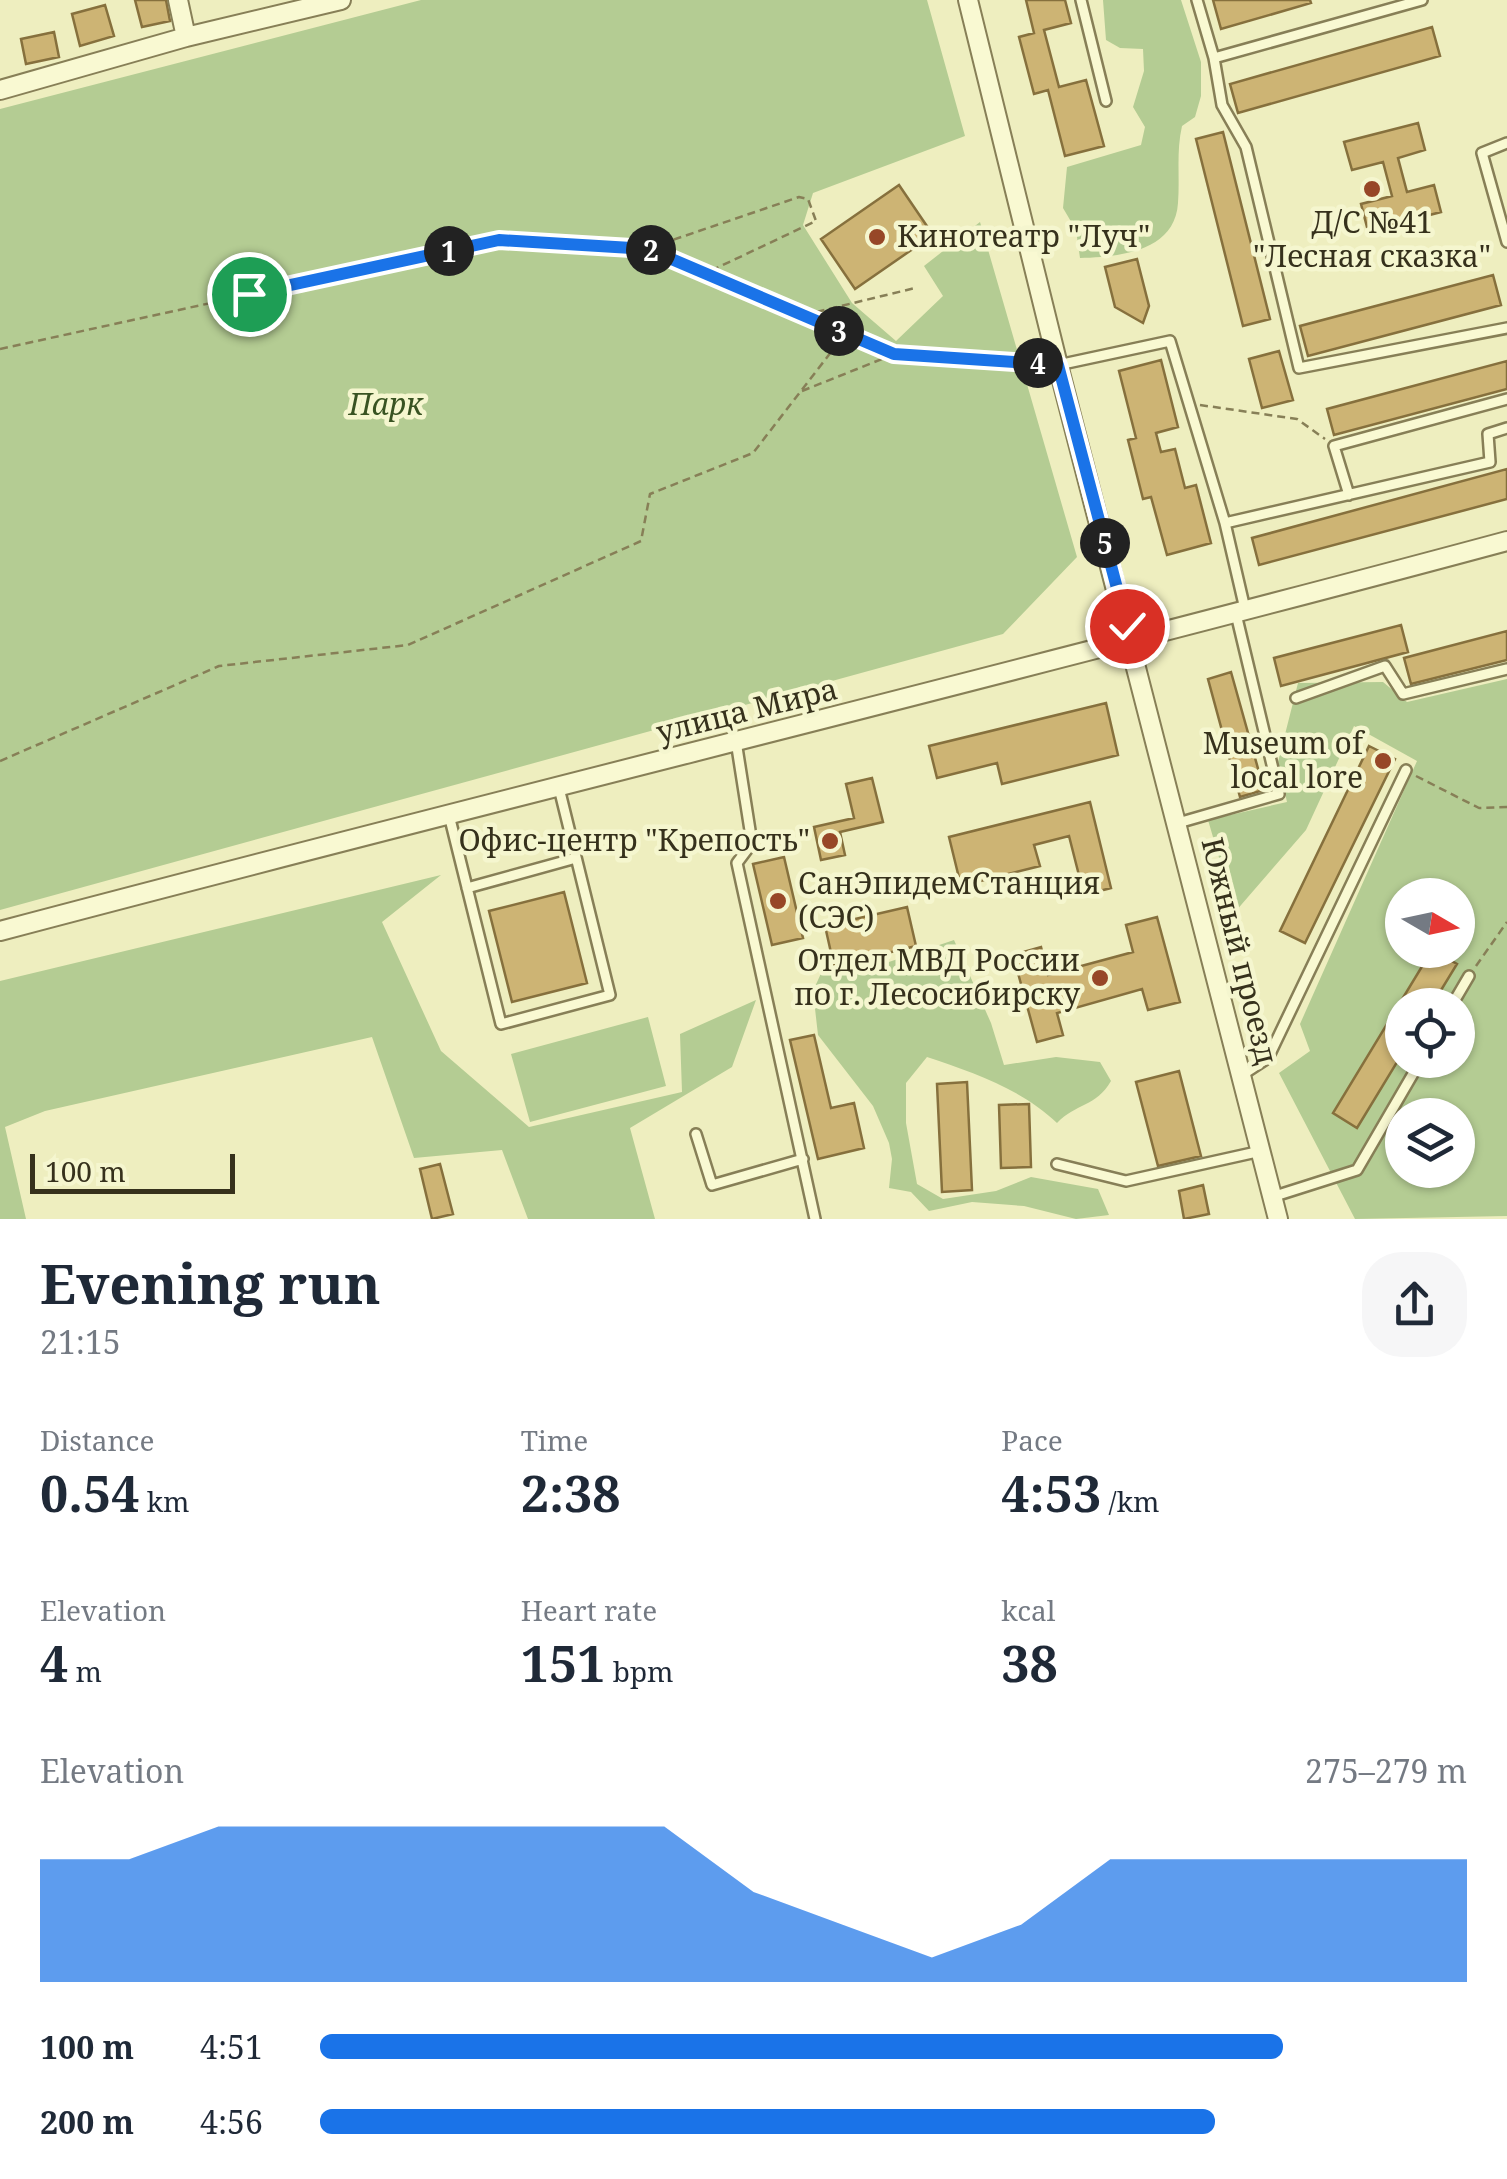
<!DOCTYPE html>
<meta charset="utf-8">
<style>
body{margin:0;font-family:"Noto Serif",serif;background:#f6f6f7;color:#1f2937;height:100vh;display:flex;flex-direction:column;font-size:38px;white-space:nowrap}
*{box-sizing:border-box;margin:0}
p{font-size:32px;color:#747a83}
.icon{flex:none;width:55px;height:55px;fill:none;stroke:currentColor;stroke-width:2;stroke-linecap:round;stroke-linejoin:round}
.map{position:relative;height:1219px;overflow:hidden}
.panel{display:flex;flex-direction:column;background:#fff;flex:1}
.panel>*{flex:none}
.needle{width:65px;rotate:99deg}
.fabs{position:absolute;left:1385px;top:878px;display:grid;gap:20px}
.fabs a{display:grid;place-items:center;width:90px;height:90px;border-radius:50%;background:#fff;box-shadow:0 2px 8px #0004;font-size:50px}
.scale{position:absolute;left:30px;bottom:25px;width:205px;box-sizing:border-box;padding-left:10px;border:5px solid #36311c;border-top:0;font-size:28px;line-height:35px;white-space:nowrap;color:#36311c;-webkit-text-stroke:8px #f5f6cf;paint-order:stroke}
.pin{position:absolute;display:grid;place-items:center;width:85px;height:85px;color:#fff;margin:-42px;border:5px solid #fff;border-radius:50%;box-shadow:0 2px 10px #0007}
.km{position:absolute;width:50px;height:50px;margin:-25px;border-radius:50%;background:#222;color:#fff;font-size:28px;line-height:50px;text-align:center}
.round{display:grid;place-items:center;flex:none;width:105px;height:105px;border-radius:40px;background:#f6f6f7}
.overview{display:flex;align-items:center;justify-content:space-between;height:170px;padding:0 40px}
h1{font-size:55px;font-weight:700;line-height:75px}
.stats{display:grid;grid-template-columns:repeat(3,1fr);gap:15px;height:170px;padding:10px 40px}
.stats div{display:grid;align-content:center}
.stats b{font-size:50px;font-weight:700}
.stats small{font-size:28px;font-weight:400}
.stats p{font-size:28px}
.chart{height:280px;padding:20px 40px}
.chart p{display:flex;justify-content:space-between}
.chart svg{width:100%;height:180px;margin-top:10px;fill:#1a73e8;opacity:.7}
ul{padding:0 40px;list-style:none;font-size:32px}
li{display:grid;grid-template-columns:160px 120px 1fr;align-items:center;height:75px}
li i{height:25px;border-radius:12px;background:#1a73e8}
.map>svg:first-child{display:block}
</style>
<div class="map">
<svg width="1507" height="1219" viewBox="0 0 1507 1219">
<rect width="100%" height="100%" fill="#eeeebf"/>
<path fill="#b4cc93" fill-rule="evenodd" d="M421,0h506l38,136 -152,57 -10,32 49,78 44,38 47,-45 -19,-30 56,-44 97,335 -74,77 -1003,276v-801z
M1103,0h78l20,62v34l-6,21 -13,9c-6,26 -2,50 -4,77 -3,49 -60,54 -98,55l-4,-28 -13,-22 4,-41 74,-22 4,-18 -12,-20 11,-36 -1,-22 -23,-1 -14,-8z
M1507,679v537l-152,3 -76,-146 31,-22 -10,-27 117,-263 -63,-35 -48,104 -71,82 -27,-92 79,-18 -9,-40 20,-79 85,-1 24,20zM1402,895h56v55h-56zM1402,1005h56v55h-56zM1402,1115h56v55h-56z
M441,875l-59,47 59,129 88,76 153,-35 -2,-58 76,-34 -24,67 -102,61 25,91h-127l-26,-69 -88,8 -42,-121 -327,74 -40,16 21,92h-26v-238z
M954,940l37,83 13,42 52,-8 44,5 11,19c-15,26 -35,22 -54,42 -35,-34 -85,-51 -130,-66l-21,26v40l11,61 26,15 53,-8 35,-14 67,12 11,26 -33,4 -52,-13 -52,-4 -43,9 -18,-19 -22,-4 3,-29 -3,-16 -16,-37 -55,-71 -5,-44 10,-22 60,-5z
M648,1017l18,69 -136,36 -19,-68z"/>
<path fill="#cdb474" stroke="#86703d" stroke-width="2.5" d="M135,0h31l4,21 -28,6z
M1026,0h39l6,23 -27,7 15,57 27,-7 18,66 -39,10 -17,-66 -14,4 -15,-57 15,-4z
M1213,0h97l1,3 -90,26z
M105,5l9,31 -34,10 -8,-32z
M1432,27l8,29 -202,57 -8,-29z
M54,32l5,25 -33,7 -5,-25z
M1418,123l7,27 -27,8 9,34 27,-7 7,27 -73,19 -7,-27 31,-8 -9,-34 -31,8 -8,-28z
M1223,132l47,187 -27,7 -47,-187z
M899,185l34,50 -78,54 -34,-50z
M1137,259l12,47 -6,17 -28,-16 -10,-40z
M1493,275l8,30 -193,51 -8,-30z
M1279,351l14,49 -31,8 -13,-49z
M1161,360l17,67 -22,6 5,19 14,-3 10,39 11,-3 15,58 -44,12 -16,-58 -8,2 -15,-59 8,-2 -17,-67z
M1507,361v28l-173,46 -7,-26z
M1507,469v30l-248,66 -7,-27z
M1401,625l7,27 -127,34 -7,-28z
M1507,631v29l-96,24 -7,-26z
M1231,672l33,118 -24,7 -32,-118z
M1106,703l12,52 -116,29 -5,-21 -60,15 -8,-32z
M1369,746l26,13 -90,184 -25,-12z
M872,778l11,44 -43,10 5,23 -24,5 -7,-33 40,-9 -8,-34z
M1090,802l21,86 -27,7 -15,-59 -35,9 6,21 -79,20 -12,-49z
M784,857l19,81 -31,7 -19,-81z
M564,892l23,91 -75,19 -23,-91z
M907,907l9,39 -82,20 -9,-40z
M1157,917l23,85 -32,8 -6,-21 -85,24 6,22 -26,7 -24,-87 28,-8 7,28 85,-23 -7,-27z
M1432,950l25,14 -25,41h-30v49l-45,74 -24,-15z
M814,1035l17,73 23,-5 10,45 -46,11 -28,-119z
M1179,1071l22,85 -43,10 -22,-84z
M967,1082l5,108 -30,2 -5,-108z
M1029,1104l2,63 -30,1 -2,-63z
M440,1164l13,50 -21,5 -12,-50z
M1203,1185l6,29 -25,5 -5,-28z"/>
<g fill="none" stroke-linecap="round" stroke-linejoin="round">
<g stroke="#877f57" stroke-width="14">
<path id="service" d="M1081,0l25,101
M1197,0l17,58 8,47 24,42 53,221 208,-40
M1214,58l208,-58
M1507,143l-25,10 25,89
M1058,365l112,-24 55,182
M1349,495l-15,-49 173,-47
M1245,609l-20,-86 265,-61 -2,-28 19,-6
M1296,698l89,-32 18,28 104,-25
M736,741l16,102 -15,20 78,356
M449,815l52,209 109,-29 -51,-207
M1178,823l101,-29 -43,-180
M467,888l109,-30
M1452,1005l17,-29
M1242,1075l26,-17 138,-288
M696,1134l16,51 91,-26
M1057,1164l69,17 135,-30
M1272,1197l85,-27 64,-110"/>
</g>
<g stroke="#877f57" stroke-width="22">
<path id="minor" d="M178,0l8,37
M968,0l90,365 220,854
M0,90l186,-53 155,-37
M0,931c501,-133 1006,-255 1507,-390"/>
</g>
<path stroke="#877f57" stroke-width="2.5" stroke-dasharray="8 5" stroke-linecap="butt" d="M649,248l150,-51 9,2 8,22 -110,52
M804,315l111,-27
M0,349l499,-109 149,9 246,105 145,10
M802,391l90,-36
M1200,405l97,14 28,20
M0,761l219,-95 189,-21 233,-104 9,-47 103,-41 92,-119
M1416,776l63,32 28,-1
M1476,966l31,-44"/>
<use href="#service" stroke="#f9f9d2" stroke-width="9"/>
<use href="#minor" stroke="#f9f9d2" stroke-width="18"/>
</g>
<g fill="none" stroke-linecap="round" stroke-linejoin="round">
<g stroke="#fff" stroke-width="20">
<path id="route" d="M249,294l250,-54 149,9 246,105 164,11 69,261"/>
</g>
<use href="#route" stroke="#1a73e8" stroke-width="12"/>
</g>
<g fill="#974727" stroke="#f5f6cf" stroke-width="4">
<circle cx="1372" cy="189" r="10"/>
<circle cx="877" cy="237" r="10"/>
<circle cx="1383" cy="761" r="10"/>
<circle cx="830" cy="841" r="10"/>
<circle cx="778" cy="901" r="10"/>
<circle cx="1100" cy="978" r="10"/>
</g>
<g text-anchor="middle" stroke-width="9" stroke-linejoin="round" paint-order="stroke">
<g font-size="30" fill="#36311c" stroke="#f5f6cf" text-anchor="end">
<text x="1372" y="233" text-anchor="middle">Д/С №41<tspan x="1372" dy="34">"Лесная сказка"</tspan></text>
<text x="897" y="247" text-anchor="start">Кинотеатр "Луч"</text>
<text x="1363" y="754">Museum of<tspan x="1363" dy="34">local lore</tspan></text>
<text x="810" y="851">Офис-центр "Крепость"</text>
<text x="798" y="894" text-anchor="start">СанЭпидемСтанция<tspan x="798" dy="34">(СЭС)</tspan></text>
<text x="1080" y="971">Отдел МВД России<tspan x="1080" dy="34">по г. Лесосибирску</tspan></text>
</g>
<g font-size="30" font-style="italic" fill="#385322" stroke="#f5f6cf">
<text x="386" y="415">Парк</text>
</g>
<g font-size="30" fill="#36311c" stroke="#f5f6cf">
<text transform="translate(747 711) rotate(-14)" y="10">улица Мира</text>
<text transform="translate(1239 951) rotate(76)" y="10">Южный проезд</text>
</g>
</g>
</svg>
<div class="fabs">
<a><svg class="needle" viewBox="-14 -14 28 28"><path d="M0-13l5 13h-10z" fill="#e53935"/><path d="M0 13l5-13h-10z" fill="#747a83"/></svg></a>
<a><svg class="icon" aria-label="locate" viewBox="0 0 24 24"><circle cx="12" cy="12" r="6"/><path d="M12 2v4M12 18v4M2 12h4M18 12h4"/></svg></a>
<a><svg class="icon" aria-label="layers" viewBox="0 0 24 24"><path d="M12 4l9 5-9 5-9-5zM3 14l9 5 9-5"/></svg></a>
</div>
<div class="scale">100 m</div>
<div class="pin" style="left:249px;top:294px;background:#1e9e55"><svg class="icon" aria-label="arrive" viewBox="0 0 24 24"><path d="M6 21V4h12l-3 4 3 4H6"/></svg></div>
<div class="pin" style="left:1127px;top:626px;background:#d93025"><svg class="icon" aria-label="check" viewBox="0 0 24 24"><path d="M5 12l5 5 9-10"/></svg></div>
<b class="km" style="left:449px;top:251px">1</b>
<b class="km" style="left:651px;top:250px">2</b>
<b class="km" style="left:839px;top:331px">3</b>
<b class="km" style="left:1038px;top:363px">4</b>
<b class="km" style="left:1105px;top:543px">5</b>
</div>
<section class="panel">
<div class="overview"><div><h1>Evening run</h1><p>21:15</p></div><a class="round"><svg class="icon" aria-label="share" viewBox="0 0 24 24"><path d="M12 15V3M7 8l5-5 5 5M5 13v7h14v-7"/></svg></a></div>
<div class="stats">
<div><p>Distance</p><b>0.54<small> km</small></b></div>
<div><p>Time</p><b>2:38</b></div>
<div><p>Pace</p><b>4:53<small> /km</small></b></div>
</div>
<div class="stats">
<div><p>Elevation</p><b>4<small> m</small></b></div>
<div><p>Heart rate</p><b>151<small> bpm</small></b></div>
<div><p>kcal</p><b>38</b></div>
</div>
<div class="chart"><p><span>Elevation</span>275–279 m</p>
<svg viewBox="0 0 160 44" preserveAspectRatio="none"><path d="M0 44V14L10 14L20 6L30 6L40 6L50 6L60 6L70 6L80 22L90 30L100 38L110 30L120 14L130 14L140 14L150 14L160 14V44z"/></svg>
</div>
<ul>
<li><b>100 m</b>4:51<i style="width:84%"></i></li>
<li><b>200 m</b>4:56<i style="width:78%"></i></li>
</ul>
</section>
